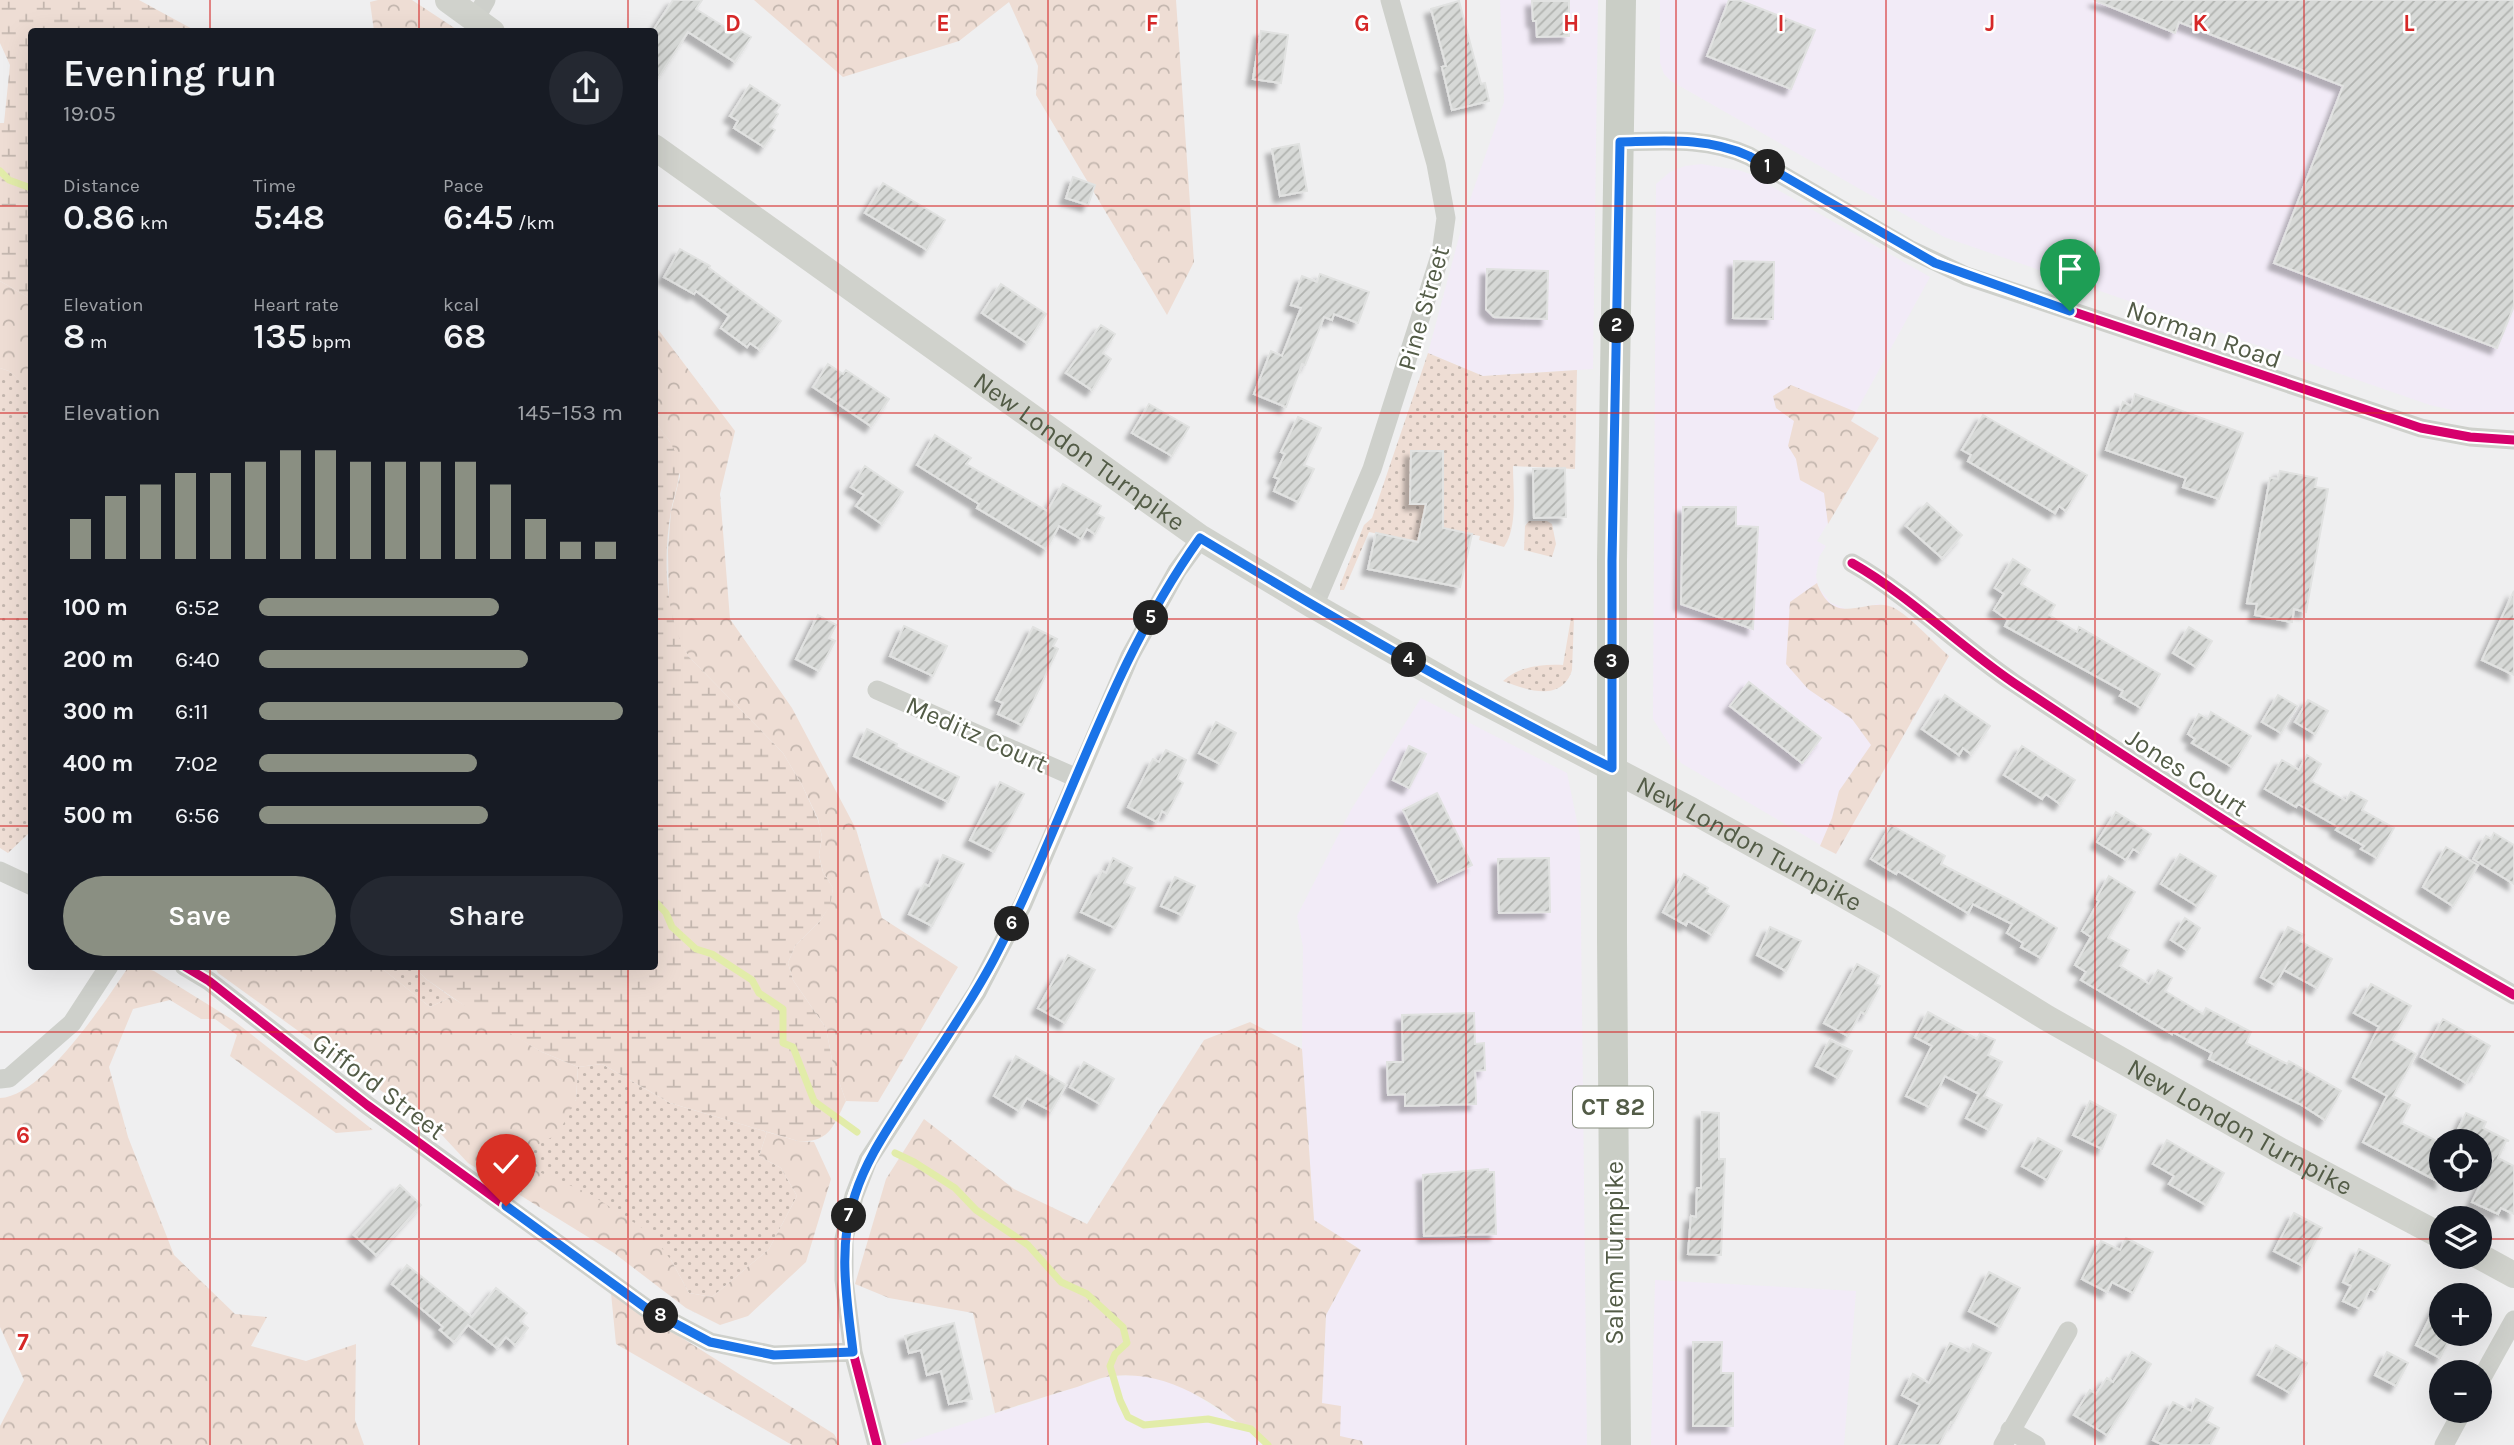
<!DOCTYPE html>
<meta charset="utf-8">
<style>
body{margin:0;font-family:Karla,sans-serif;background:#242831;color:#f1f3f6;height:100vh;display:flex;flex-direction:column;font-size:26px;white-space:nowrap}
*{box-sizing:border-box;margin:0}
p{font-size:23px;color:#9ea1a6}
.icon{flex:none;width:38px;height:38px;fill:none;stroke:currentColor;stroke-width:2;stroke-linecap:round;stroke-linejoin:round}
.map{position:relative;flex:1;overflow:hidden}
.side{position:absolute;left:28px;top:28px;width:630px;height:942px;display:flex;flex-direction:column;background:#171b24;border-radius:7px;box-shadow:0 7px 28px #0002}
.side>*{flex:none}
.controls{position:absolute;left:2429px;top:1129px;display:grid;gap:14px}
.controls a{display:grid;place-items:center;width:63px;height:63px;border-radius:50%;background:#171b24;box-shadow:0 7px 28px #0002;font-size:35px}
.pin{position:absolute;display:grid;place-items:center;width:60px;height:60px;color:#fff;margin:-72px -30px;border-radius:50% 50% 50% 0;rotate:-45deg;box-shadow:0 0 7px #0007}
.pin .icon{rotate:45deg}
.km{position:absolute;width:35px;height:35px;margin:-18px;border-radius:50%;background:#222;color:#fff;font-size:19px;line-height:35px;text-align:center}
.round{display:grid;place-items:center;flex:none;width:74px;height:74px;border-radius:37px;background:#242831}
.overview{display:flex;align-items:center;justify-content:space-between;height:119px;padding:0 35px}
h1{font-size:38px;font-weight:600;line-height:52px}
.figures{display:grid;grid-template-columns:repeat(3,1fr);gap:10px;height:119px;padding:7px 35px}
.figures div{display:grid;align-content:center}
.figures b{font-size:35px;font-weight:600}
.figures small{font-size:19px;font-weight:400}
.figures p{font-size:19px}
.chart{height:196px;padding:14px 35px}
.chart p{display:flex;justify-content:space-between}
.chart svg{width:100%;height:126px;margin-top:7px;stroke:#8a8f82;stroke-width:6}
.cta{display:flex;gap:14px;margin-top:auto;padding:14px 35px}
.cta a{flex:1;height:80px;border-radius:42px;background:#8a8f82;color:#fff;font-size:28px;font-weight:600;line-height:80px;text-align:center}
.cta a+a{background:#242831;color:#f1f3f6}
ul{padding:0 35px;list-style:none;font-size:23px}
li{display:grid;grid-template-columns:112px 84px 1fr;align-items:center;height:52px}
li i{height:18px;border-radius:9px;background:#8a8f82}
.map>svg:first-child{display:block}
</style>
<div class="map">
<svg width="2514" height="1445" viewBox="0 0 2514 1445">
<defs>
<pattern id="green-dots" width="8" height="8" patternUnits="userSpaceOnUse" patternTransform="scale(1.75)"><rect width="8" height="8" fill="#eeddd4"/><path d="M2 2h.1M6 6h.1" fill="none" stroke="#c3b6ae" stroke-width="1.8" stroke-linecap="round"/></pattern>
<pattern id="forest-crowns" width="20" height="18" patternUnits="userSpaceOnUse" patternTransform="scale(1.75)"><rect width="20" height="18" fill="#eeddd4"/><path d="M2 6a3 3 0 1 1 6 0M12 15a3 3 0 1 1 6 0" fill="none" stroke="#c3b6ae"/></pattern>
<pattern id="wetland-marsh" width="20" height="14" patternUnits="userSpaceOnUse" patternTransform="scale(1.75)"><rect width="20" height="14" fill="#eeddd4"/><path d="M1 5h8M5 5V1M11 12h8M15 12V8" fill="none" stroke="#c3b6ae"/></pattern>
<pattern id="building-hatch" width="6" height="6" patternUnits="userSpaceOnUse" patternTransform="scale(1.75)"><rect width="6" height="6" fill="#d7d9d7"/><path d="M-1 1l2-2M0 6l6-6M5 7l2-2" fill="none" stroke="#b1b3b0"/></pattern>
<filter id="shadow"><feDropShadow dx="-6" dy="6" stdDeviation="2" flood-color="#0004"/></filter>
</defs>
<rect width="100%" height="100%" fill="#efeff0"/>
<path fill="#f2ebf7" d="M1500,0h98l-5,369 -110,7 -55,-23 38,-142 38,-109z
M1660,0h854v415l-49,-2 -35,-8 -486,-168 -273,-156 -7,-7 -4,-11z
M1701,164l37,6 12,4 180,103 -79,144 28,17 -62,103 9,5 -7,11 -3,19 3,12 12,15 18,7 13,-1 15,-5 16,3 56,49 -113,198 -155,-91 -28,-44 3,-535 14,-12 15,-6z
M1421,698l146,75 13,63 7,609h-224l-2,-4 -21,-4 -18,-34 4,-88 35,-65 -47,-30 -12,-171 1,-102 -6,-31 54,-106z
M1655,1280l201,11 -12,154h-193z
M1139,1375l25,5 23,9 54,36 24,20h-366l211,-69z"/>
<path fill="url(#green-dots)" d="M1428,353l55,23 94,-6 -2,99 -62,-3c0,24 5,61 -9,81l-25,-7 1,-4 -41,-8 -21,14 -49,-10 -25,58h-4v-5l24,-60 8,-7z
M0,368l9,3 23,19 -1,444 -2,-1 -21,20 -8,-5z
M1529,521h18l5,3 4,20 -4,13 -28,-7 1,-24z
M1571,618h3l-2,52c-10,33 -46,20 -69,11 16,-15 39,-17 60,-16z
M379,966h34l13,13 25,18 -21,10z
M602,1064l68,39 97,29 -8,24 22,12 16,28 -28,53 -57,48 -23,-4 -18,-33 -160,-100 1,-13 23,-1 41,-46 2,-33z"/>
<path fill="url(#forest-crowns)" d="M378,0h34l47,31h-85l-4,-29z
M754,0h422l18,262 -27,53 -131,-220 2,-29 -29,-64 -50,39 -116,36z
M0,281l31,18v91l-22,-19 -9,-3z
M654,324l81,107 -15,63 10,125 62,89 64,121 26,89 76,49 -80,135 -32,-1 -13,-36 -7,-37 -33,-48 -5,-17 7,-17 25,-25 10,-16 3,-17 -10,-16 -4,-17 3,-18 -4,-18 -16,-34 -19,-32 -94,-96 -10,-16 -10,-35 -1,-56 3,-38 9,-36 -10,-34 -15,-20z
M1791,385l65,27 -5,9 28,17 -51,86 -4,-31 -24,-13 -4,-21 -8,-13 6,-25 -18,-13 -3,-12z
M1817,583c18,49 53,10 79,26 19,12 36,32 53,47l-113,198 -16,-8 12,-28 7,-27 32,-46 -19,-26 -44,-30 -22,-25 4,-62z
M129,966h10l15,5 79,49 140,110 -37,3 -106,-77 7,-21 -22,-16h-14l-31,-19 -37,9 -24,58 19,70 46,118 61,59 32,3 -16,29 55,15 50,-17 -1,76 9,25h-364v-19l24,-46 -24,-53v-229c43,-1 106,-98 129,-132z
M214,966h68l21,3 7,-3h69l51,41 21,-10 91,55 36,15 -2,33 -18,34 -23,12 -23,1 -1,13 79,34 60,39 21,27 18,33 23,4 57,-48 28,-53 -16,-28 -22,-12 8,-24 31,9 16,1 17,37 -25,83 -58,54 -28,9 -34,-17 -72,-55 -146,-90 -27,-29 -223,-161z
M1250,1022l52,27 12,171 47,30 -35,65 -4,88 19,3 -1,30 22,5 1,4h-98c-43,-37 -93,-75 -152,-69 -12,1 -25,7 -36,11 -27,8 -55,17 -82,26l-22,-100 -84,-15 -34,-14 31,-105 38,-60 90,70 73,35 117,-184z
M611,1293l223,141 6,11h-48l-176,-101z"/>
<path fill="url(#wetland-marsh)" d="M0,0h139l57,31 -164,1 -1,267 -31,-18v-158h4l6,-58 -10,-22z
M655,422c8,11 19,22 22,36 6,19 -3,35 -6,53 -8,45 -7,106 18,146l94,96 19,32 16,35 4,17 -3,18 4,17 10,16 -3,18 -10,15 -25,25 -7,17 5,17 33,48 7,37 13,36c-13,25 -16,42 -48,40l-128,-38 -68,-39 -24,3 -36,-15 -67,-39 -49,-34 -13,-13h241z"/>
<g fill="none" stroke-linecap="round" stroke-linejoin="round">
<path stroke="#e2eca9" stroke-width="7" d="M0,171l9,9 19,7 4,-2
M654,900l12,13 6,14 24,22 16,5 40,26 7,13 24,16v34l10,4 21,54 43,31
M895,1153l19,9 41,26 21,22 52,35 33,37 26,12 36,33 4,16 -12,11 -5,12 10,34 8,17 16,8 64,-6 43,10 17,16"/>
</g>
<path fill="url(#building-hatch)" stroke="#e1e2e1" stroke-width="2" filter="url(#shadow)" d="M673,0h29l-6,9 32,20 3,-4 20,12 -16,25 -47,-30 -34,52v-55z
M1729,0h10l76,30 -24,59 -84,-33z
M2094,0h420v306l-17,42 -223,-85 69,-177 -164,-64 -4,11z
M1459,1l22,83 4,-1 4,18 -37,9 -10,-43 4,-1 -15,-57z
M1532,1h37v35l-32,1 -1,-16h-3z
M1261,31l27,4 -7,48 -28,-4z
M750,85l30,20 -5,7 3,2 -8,13 5,3 -11,17 -30,-19 4,-7 -8,-5z
M1299,144l8,47 -27,5 -8,-47z
M1073,177l22,8 -7,20 -22,-7z
M883,183l62,37 -18,30 -62,-37z
M680,249l30,17 -1,2 72,53 -21,29 -10,-7 -3,4 -26,-19 8,-12 -33,-25 -2,3 -30,-17z
M1734,261l40,1 -1,57 -40,-1z
M1487,269l61,2 -1,48 -53,-2 -8,-8z
M1320,274l49,18 -11,31 -24,-9 -2,6 -8,-3 -19,48 -3,-1 -16,43 -32,-13 17,-43 11,5 19,-48 -10,-3 11,-29 15,6z
M1001,284l45,30 -19,29 -45,-30z
M1101,325l14,9 -12,19 8,6 -19,31 -26,-17z
M828,364l15,10 3,-4 43,29 -18,27 -58,-39z
M2135,394l108,39 -24,66 -36,-12 3,-9 -80,-28 17,-48 8,4z
M1149,404l40,23 -17,29 -40,-23z
M1983,415l104,60 -21,36 -7,-5 -4,7 -87,-52 3,-6 -9,-5z
M1298,417l23,11 -17,37 10,4 -16,33 -24,-11 5,-12 -5,-2 11,-23 -4,-2z
M935,435l36,23 -5,6 81,47 16,-27 38,22 -4,8 7,4 -9,16 -8,-5 -6,10 -22,-13 -13,23 -69,-41 2,-4 -62,-39z
M1411,451h32v77l29,6 -12,53 -92,-18 8,-36 42,9 8,-38h-16z
M865,466l38,26 -21,32 -26,-18 8,-11 -13,-8z
M1565,468l1,49 -32,1 -1,-49z
M2280,471l37,7 -2,9 13,2 -22,123 -12,-3 -2,13 -37,-7 2,-11 -10,-1 23,-125 8,1z
M1927,503l35,32 -20,23 -36,-32z
M1683,507h53v19l22,1 -5,102 -72,-25z
M2013,559l17,11 -9,14 34,21 -6,10 28,17 2,-5 81,47 -19,34 -21,-12 3,-5 -118,-65 3,-6 -14,-10 10,-16 -9,-6z
M2514,591v84l-32,-15z
M818,615l18,10 -7,13 6,3 -16,30 -23,-12z
M904,626l43,20 -14,30 -43,-20z
M1033,627l24,12 -4,7 5,3 -36,76 -24,-11 5,-11 -7,-3z
M2189,627l23,14 -16,26 -23,-14z
M1749,682l72,56 -19,25 -72,-57z
M1945,695l45,31 -19,28 -8,-6 -4,7 -37,-26z
M2278,695l19,11 -16,27 -19,-11z
M2308,700l20,11 -13,23 -20,-12z
M2211,712l40,24 -19,31 -40,-24 3,-4 -7,-5 11,-20 9,5z
M1216,722l20,11 -16,31 -21,-11z
M867,729l30,15 -1,3 63,30 -11,25 -94,-46z
M1409,746l17,8 -17,34 -16,-8z
M2022,746l53,34 -15,24 -14,-10 -4,5 -38,-24z
M1166,750l20,10 -9,19 6,4 -16,31 -5,-3 -5,11 -29,-15 25,-48 6,3z
M2307,755l14,9 -10,17 35,20 5,-9 16,9 -5,9 32,18 -17,30 -16,-9 3,-3 -28,-16 2,-3 -40,-23 -2,3 -31,-18 17,-29 17,10z
M1000,782l24,12 -30,58 -24,-12z
M1437,793l35,72 -34,17 -35,-72z
M2116,812l35,22 -11,19 -7,-4 -7,11 -29,-18z
M1891,825l54,31 -4,8 73,38 43,26 -16,30 -20,-11 2,-4 -16,-10 5,-9 -39,-20 -5,9 -70,-42 -2,3 -25,-15z
M2494,833l20,12v39l-41,-25 13,-23 5,3z
M2446,847l32,18 -25,41 -30,-19z
M2180,854l36,22 -19,30 -36,-22z
M943,855l21,9 -32,62 -23,-12 15,-30 5,2z
M1113,858l19,10 -8,15 11,5 -20,40 -34,-16 21,-41 4,2z
M1549,858l1,54 -51,1 -1,-54z
M1684,874l24,14 -2,4 23,14 -17,29 -24,-14 -2,4 -23,-13z
M2109,876l26,16 -27,46 21,12 -9,16 29,18 9,-14 14,8 -7,13 38,23 3,-6 45,24 -5,11 41,21 2,-3 52,30 -16,29 -25,-16 -91,-45 3,-6 -39,-21 -1,2 -91,-54 5,-8 -11,-7 16,-28 -9,-6 17,-30 -3,-2z
M1175,877l20,9 -13,29 -21,-9z
M2185,918l15,10 -13,22 -16,-10z
M1770,927l31,14 -15,30 -29,-16z
M2288,927l16,8 -4,6 32,18 -15,29 -33,-18 5,-9 -14,24 -14,-8z
M1068,955l27,15 -30,53 -27,-15z
M1857,964l22,12 -4,8 5,2 -15,28 -4,-2 -13,24 -24,-13z
M2371,984l40,22 -19,34 24,14 -23,42 17,9 -9,18 40,20v40l-78,-41 24,-46 -34,-19 26,-50 -25,-14z
M1928,1012l49,27 3,-6 15,7 -7,15 14,7 -18,34 18,9 -13,25 -23,-12 13,-24 -34,-18 -16,31 -23,-11 26,-50 -17,-9z
M1474,1013l1,31 9,-1 1,27 -10,1 1,33 -71,2v-12l-17,1 -1,-33h16l-1,-47z
M2443,1019l47,27 -16,29 -2,-2 -6,10 -45,-26z
M1830,1040l22,11 -14,27 -22,-12z
M1016,1056l50,29 -15,26 -24,-13 -8,13 -25,-15z
M1084,1062l30,17 -14,25 -30,-17z
M2090,1101l26,14 -14,34 -29,-14z
M1702,1112l17,1v46h6l-4,96 -33,-1 3,-38 5,1 1,-29h4z
M2466,1113l20,9 -3,6 26,13h-3l-8,17 16,8v48l-13,-6 -3,6 -26,-12 21,-43 -13,-7v-11h-28z
M2038,1138l24,13 -15,29 -25,-14z
M2167,1140l57,33 -18,32 -37,-21 5,-8 -21,-12z
M1488,1169v3h6l2,62 -72,2 -1,-61z
M400,1185l21,20 -45,50 -22,-20z
M2294,1213l28,15 -19,38 -29,-15z
M2126,1238l27,14 -20,41 -21,-11 -5,10 -25,-13 19,-38 19,9z
M2359,1249l31,16 -14,27 -6,-3 -10,20 -17,-8 8,-15 -8,-4z
M407,1265l65,52 24,-29 31,25 -7,8 8,7 -13,17 -9,-8 -9,11 -29,-23 -14,17 -14,-12 3,-3 -51,-43z
M1989,1272l31,16 -20,39 -31,-16z
M2441,1296v38h11l-12,24 -24,-13z
M954,1323l18,76 -23,5 -8,-33 -14,4 -6,-25 -12,3 -4,-17z
M1693,1342h29l-1,31h12v53h-40z
M1950,1343l19,9 4,-8 18,9 -38,70 -2,-1 -12,23h-40l21,-40 -18,-10 11,-21 16,9z
M2276,1345l31,18 -17,30 -32,-18z
M2132,1352l19,12 -44,71 -33,-20 16,-25 6,4 11,-16 6,4z
M2387,1352l21,11 -12,23 -21,-11z
M2196,1399l17,9 -7,13 13,7 -9,17h-47l-10,-5 20,-38 18,9z"/>
<g fill="none" stroke-linecap="round" stroke-linejoin="round">
<path stroke="#ced0cb" stroke-width="19" d="M475,19l11,-19
M1620,142c45,-1 87,-5 129,14l160,93 57,27 455,152 49,9 44,3
M1852,563c58,33 106,82 162,120 163,109 329,215 500,312
M1314,606l58,-137 69,-216 5,-35 -10,-54 -46,-164
M877,690l200,88
M0,871l32,15
M184,966l25,15 158,124 279,203 64,34 64,13 79,-3
M0,1079l9,-1 63,-55 37,-57
M2480,1381l34,-61
M2010,1430l26,15
M877,1445l-24,-93 -9,-72v-41l10,-43 14,-36 109,-168 46,-88 107,-248 47,-85 24,-33
M2003,1445l65,-114
M2444,1445l19,-35"/>
<g stroke="#d0d2cc" stroke-width="26">
<path d="M448,0l44,32"/>
<path id="s1" d="M654,147l547,391 113,68 151,86 226,118 121,67 76,43 159,98 234,133 160,85"/>
<path d="M2479,1256l35,19"/>
</g>
<path stroke="#cacec6" stroke-width="30" d="M1616,1445l-4,-504v-380l9,-561"/>
<g stroke="#fff" stroke-width="13">
<path id="cycleway" d="M1620,142c45,-1 87,-5 129,14l160,93 57,27 455,152 49,9 44,3
M1852,563c58,33 106,82 162,120 163,109 329,215 500,312
M184,966l25,15 158,124 279,203 64,34 64,13 79,-3
M877,1445l-24,-93 -9,-72v-41l10,-43 14,-36 109,-168 46,-88 107,-248 47,-85 24,-33"/>
</g>
<use href="#cycleway" stroke="#d6006c" stroke-width="9"/>
</g>
<g fill="none" stroke-linecap="round" stroke-linejoin="round">
<g stroke="#fff" stroke-width="14">
<path id="route" d="M506,1206l140,102 64,34 64,13 79,-3c-6,-53 -16,-105 2,-157 10,-31 26,-56 44,-84 31,-50 67,-99 95,-152 72,-138 115,-294 206,-421 135,81 271,160 412,230v-207l8,-419c45,-1 87,-5 129,14l186,107 135,48"/>
</g>
<use href="#route" stroke="#1a73e8" stroke-width="9"/>
</g>
<path fill="none" stroke="#d62828" stroke-width="2" stroke-opacity="0.55" d="M210,0v32M419,0v32M628,0v32M838,0v1445M1048,0v1445M1257,0v1445M1466,0v1445M1676,0v1445M1886,0v1445M2095,0v1445M2304,0v1445M0,206h32M654,206h1860M0,413h32M654,413h1860M0,619h32M654,619h1860M0,826h32M654,826h1860M210,966v479M419,966v479M628,966v479M0,1032h2514M0,1239h2441M2480,1239h34"/>
<g text-anchor="middle" stroke-width="5" stroke-linejoin="round" paint-order="stroke">
<rect fill="#fff" stroke="#878d7e" stroke-width="2" x="1573" y="1086.5" width="80" height="41" rx="5"/>
<g font-size="24" font-weight="bold" fill="#535c47">
<text x="1613" y="1115">CT 82</text>
</g>
<g font-size="26" fill="#535c47" stroke="#fff">
<text transform="translate(1423 308) rotate(-74)" y="9">Pine Street</text>
<text transform="translate(2204 334) rotate(19)" y="9">Norman Road</text>
<text dy="9" stroke="none"><textPath href="#s1" startOffset="523">New London Turnpike</textPath></text>
<text transform="translate(977 734) rotate(24)" y="9">Meditz Court</text>
<text transform="translate(2187 772) rotate(33)" y="9">Jones Court</text>
<text dy="9" stroke="none"><textPath href="#s1" startOffset="1300">New London Turnpike</textPath></text>
<text transform="translate(379 1086) rotate(37)" y="9">Gifford Street</text>
<text dy="9" stroke="none"><textPath href="#s1" startOffset="1867">New London Turnpike</textPath></text>
<text transform="translate(1614 1253) rotate(-90)" y="9">Salem Turnpike</text>
</g>
</g>
<g font-size="23" text-anchor="middle" font-weight="bold" fill="#d62828" stroke="#fff" stroke-width="5" stroke-linejoin="round" paint-order="stroke">
<text x="733" y="31">D</text>
<text x="943" y="31">E</text>
<text x="1152" y="31">F</text>
<text x="1362" y="31">G</text>
<text x="1571" y="31">H</text>
<text x="1781" y="31">I</text>
<text x="1990" y="31">J</text>
<text x="2200" y="31">K</text>
<text x="2409" y="31">L</text>
<text x="23" y="1143">6</text>
<text x="23" y="1350">7</text>
</g>
</svg>
<div class="controls">
<a><svg class="icon" aria-label="locate" viewBox="0 0 24 24"><circle cx="12" cy="12" r="6"/><path d="M12 2v4M12 18v4M2 12h4M18 12h4"/></svg></a>
<a><svg class="icon" aria-label="layers" viewBox="0 0 24 24"><path d="M12 4l9 5-9 5-9-5zM3 14l9 5 9-5"/></svg></a>
<a>+</a>
<a>−</a>
</div>
<div class="pin" style="left:2070px;top:311px;background:#1e9e55"><svg class="icon" aria-label="arrive" viewBox="0 0 24 24"><path d="M6 21V4h12l-3 4 3 4H6"/></svg></div>
<div class="pin" style="left:506px;top:1206px;background:#d93025"><svg class="icon" aria-label="check" viewBox="0 0 24 24"><path d="M5 12l5 5 9-10"/></svg></div>
<b class="km" style="left:1768px;top:167px">1</b>
<b class="km" style="left:1617px;top:326px">2</b>
<b class="km" style="left:1612px;top:662px">3</b>
<b class="km" style="left:1409px;top:660px">4</b>
<b class="km" style="left:1151px;top:618px">5</b>
<b class="km" style="left:1012px;top:924px">6</b>
<b class="km" style="left:849px;top:1216px">7</b>
<b class="km" style="left:661px;top:1316px">8</b>
<section class="side">
<div class="overview"><div><h1>Evening run</h1><p>19:05</p></div><a class="round"><svg class="icon" aria-label="share" viewBox="0 0 24 24"><path d="M12 15V3M7 8l5-5 5 5M5 13v7h14v-7"/></svg></a></div>
<div class="figures">
<div><p>Distance</p><b>0.86<small> km</small></b></div>
<div><p>Time</p><b>5:48</b></div>
<div><p>Pace</p><b>6:45<small> /km</small></b></div>
</div>
<div class="figures">
<div><p>Elevation</p><b>8<small> m</small></b></div>
<div><p>Heart rate</p><b>135<small> bpm</small></b></div>
<div><p>kcal</p><b>68</b></div>
</div>
<div class="chart"><p><span>Elevation</span>145–153 m</p>
<svg viewBox="0 0 160 44" preserveAspectRatio="none"><path d="M5 44V30M15 44V22M25 44V18M35 44V14M45 44V14M55 44V10M65 44V6M75 44V6M85 44V10M95 44V10M105 44V10M115 44V10M125 44V18M135 44V30M145 44V38M155 44V38"/></svg>
</div>
<ul>
<li><b>100 m</b>6:52<i style="width:66%"></i></li>
<li><b>200 m</b>6:40<i style="width:74%"></i></li>
<li><b>300 m</b>6:11<i style="width:100%"></i></li>
<li><b>400 m</b>7:02<i style="width:60%"></i></li>
<li><b>500 m</b>6:56<i style="width:63%"></i></li>
</ul>
<div class="cta"><a>Save</a><a>Share</a></div>
</section>
</div>
